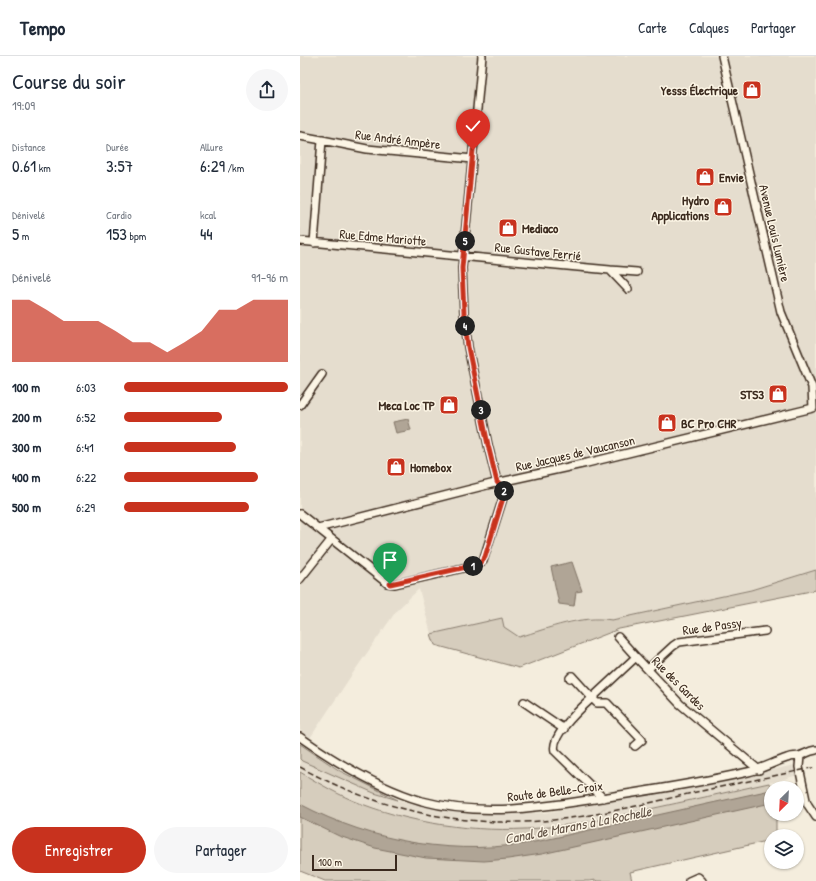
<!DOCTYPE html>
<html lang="fr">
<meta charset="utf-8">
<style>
body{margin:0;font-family:"Patrick Hand",sans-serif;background:#f6f6f7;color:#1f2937;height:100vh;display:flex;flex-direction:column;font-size:15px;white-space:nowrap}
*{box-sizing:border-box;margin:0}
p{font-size:13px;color:#747a83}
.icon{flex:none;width:22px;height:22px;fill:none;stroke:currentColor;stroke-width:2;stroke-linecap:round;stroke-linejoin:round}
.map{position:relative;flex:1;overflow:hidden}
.panel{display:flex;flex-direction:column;background:#fff;width:300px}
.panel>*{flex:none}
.needle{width:26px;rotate:204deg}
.tools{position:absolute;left:464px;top:725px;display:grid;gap:8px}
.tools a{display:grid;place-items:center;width:40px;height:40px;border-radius:50%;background:#fff;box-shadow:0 1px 3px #0004;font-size:20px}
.scale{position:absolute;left:12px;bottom:10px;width:85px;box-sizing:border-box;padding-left:4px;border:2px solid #3b2a1e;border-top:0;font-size:11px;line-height:14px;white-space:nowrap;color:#3b2a1e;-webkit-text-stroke:3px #fcf5e5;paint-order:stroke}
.pin{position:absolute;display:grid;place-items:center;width:34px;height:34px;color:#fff;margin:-41px -17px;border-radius:50% 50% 50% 0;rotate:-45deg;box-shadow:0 0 4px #0007}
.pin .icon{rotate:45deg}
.km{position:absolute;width:20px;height:20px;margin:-10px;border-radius:50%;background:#222;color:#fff;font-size:11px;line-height:20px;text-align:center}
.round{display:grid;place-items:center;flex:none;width:42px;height:42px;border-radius:21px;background:#f6f6f7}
.overview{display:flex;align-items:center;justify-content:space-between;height:68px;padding:0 12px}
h1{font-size:22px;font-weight:600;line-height:30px}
.stats{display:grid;grid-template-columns:repeat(3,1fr);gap:6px;height:68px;padding:4px 12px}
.stats div{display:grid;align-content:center}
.stats b{font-size:17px;font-weight:600}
.stats small{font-size:11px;font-weight:400}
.stats p{font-size:11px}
.chart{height:112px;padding:8px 12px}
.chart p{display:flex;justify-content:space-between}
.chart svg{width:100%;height:72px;margin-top:4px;fill:#c8321e;opacity:.7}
.cta{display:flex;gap:8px;margin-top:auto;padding:8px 12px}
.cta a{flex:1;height:46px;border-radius:24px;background:#c8321e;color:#fff;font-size:16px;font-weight:600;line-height:46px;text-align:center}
.cta a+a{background:#f6f6f7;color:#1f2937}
ul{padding:0 12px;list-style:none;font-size:13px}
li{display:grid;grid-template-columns:64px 48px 1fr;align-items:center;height:30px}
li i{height:10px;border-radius:5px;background:#c8321e}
header{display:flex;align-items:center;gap:24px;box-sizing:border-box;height:56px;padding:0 20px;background:#fff;border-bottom:1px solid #e0e1e3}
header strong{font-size:19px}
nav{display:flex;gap:22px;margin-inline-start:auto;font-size:14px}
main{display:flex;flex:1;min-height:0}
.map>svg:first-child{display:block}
</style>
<header>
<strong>Tempo</strong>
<nav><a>Carte</a><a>Calques</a><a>Partager</a></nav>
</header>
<main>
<section class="panel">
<div class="overview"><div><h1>Course du soir</h1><p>19:09</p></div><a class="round"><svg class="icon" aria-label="share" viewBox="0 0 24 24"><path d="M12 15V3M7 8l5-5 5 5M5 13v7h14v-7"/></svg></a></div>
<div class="stats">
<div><p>Distance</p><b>0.61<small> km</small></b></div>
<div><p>Durée</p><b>3:57</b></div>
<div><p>Allure</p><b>6:29<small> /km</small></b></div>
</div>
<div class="stats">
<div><p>Dénivelé</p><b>5<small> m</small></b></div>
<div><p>Cardio</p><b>153<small> bpm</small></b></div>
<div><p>kcal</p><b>44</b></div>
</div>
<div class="chart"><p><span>Dénivelé</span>91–96 m</p>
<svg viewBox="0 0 160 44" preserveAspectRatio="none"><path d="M0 44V6L10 6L20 12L30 19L40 19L50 19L60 25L70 32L80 32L90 38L100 32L110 25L120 12L130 12L140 6L150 6L160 6V44z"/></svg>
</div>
<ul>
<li><b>100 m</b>6:03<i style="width:100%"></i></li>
<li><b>200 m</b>6:52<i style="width:60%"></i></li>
<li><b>300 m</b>6:41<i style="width:68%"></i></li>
<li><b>400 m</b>6:22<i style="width:82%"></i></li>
<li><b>500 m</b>6:29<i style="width:76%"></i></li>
</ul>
<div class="cta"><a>Enregistrer</a><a>Partager</a></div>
</section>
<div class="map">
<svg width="516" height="825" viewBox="0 0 516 825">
<rect width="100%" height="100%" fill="#f4eddd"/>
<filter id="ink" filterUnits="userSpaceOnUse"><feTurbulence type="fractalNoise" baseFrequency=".025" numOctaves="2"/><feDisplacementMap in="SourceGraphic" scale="8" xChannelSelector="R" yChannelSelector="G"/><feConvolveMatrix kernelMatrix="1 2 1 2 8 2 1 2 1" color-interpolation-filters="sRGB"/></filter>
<g filter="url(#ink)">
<path fill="#e5ddce" d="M0,0h516v514l-65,20 -139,30 -11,-2 -28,2 -54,17 -15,-10 -2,-9 -71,16 -12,-45 -22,21 -44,63 -43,65 -10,-8z
M0,703l74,34 43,12 37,6 42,2h48l40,-7 81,-14 130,-27 3,10 -29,8 -187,40 -33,5 -42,2 -62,-4 -27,-5 -56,-17 -35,-16 -27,-16z"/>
<path fill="#d6cdbd" stroke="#887c6e" d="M516,514v20l-197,39 -100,39 -84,-23 -4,-11 71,-16 2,9 15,10c31,-9 61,-22 93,-17l139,-30z
M0,688l40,27 58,29 -24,-7 -72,-32 -2,-2z
M0,716c20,12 40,24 62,32 58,22 126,30 188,23 32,-3 64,-10 95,-17 42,-9 83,-18 124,-27l2,7v24h5v22h-5v4l-141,32 2,9h-35l-1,-1 -6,1h-265l-25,-10z"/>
<path fill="#b0a596" stroke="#817466" d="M108,363l3,11 -15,3 -3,-11z
M272,506l10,29 -6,1 -2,14 -15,-2 -8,-37z
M466,735h5v12l-229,51 -34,5 -24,2 -58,-3 -51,-10 -36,-12 -39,-19v-13c74,39 157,53 240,37z"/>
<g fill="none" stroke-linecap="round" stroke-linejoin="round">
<g stroke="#3b2a1e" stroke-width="10">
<path id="minor" d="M182,0l-20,212 2,45 4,34 20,98 9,37
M422,0l59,256 31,75 1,21
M0,80l22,4 -8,103
M22,84l45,9 106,10
M0,185l310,29 18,19
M310,214l27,2
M0,349l22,-31
M0,458l87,69 8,1 81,-19 7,-4 21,-66 -1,-6 -6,-7
M18,472l173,-44 96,-21 226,-55
M0,523l31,-39
M318,581l18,20
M348,613l25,-23 6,-4 86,-11
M270,622l2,-2 20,22 44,-41 44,47 79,66
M224,646l40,27
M0,681c37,26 78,51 122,64 63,17 129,5 192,-5 45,-7 89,-14 134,-24 14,-3 26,-10 39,-14 4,-2 8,-1 12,-2 6,-2 10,-5 17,-6
M500,700l-1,11 7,33 2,5 8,12
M303,742l-48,-47c-5,-15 27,-44 37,-53l5,5h10l35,37 -7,6
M389,825l9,-4 4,4"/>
</g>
<use href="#minor" stroke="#fcf5e5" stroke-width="7"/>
<path stroke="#3b2a1e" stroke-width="1.5" stroke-dasharray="6 3" stroke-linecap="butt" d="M0,711c81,45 170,63 262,52 44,-5 87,-16 130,-26 41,-9 83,-17 124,-26"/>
</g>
</g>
<g fill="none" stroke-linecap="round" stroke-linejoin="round" filter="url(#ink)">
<g stroke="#fff" stroke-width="8">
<path id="route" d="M90,528l90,-20 5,-7 19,-62 -1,-6 -6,-7 -9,-37 -20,-98 -4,-34 -2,-45 11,-118"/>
</g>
<use href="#route" stroke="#c8321e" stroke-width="5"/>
</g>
<defs>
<g id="shop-square" transform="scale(1)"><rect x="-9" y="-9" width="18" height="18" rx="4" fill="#c8321e" stroke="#fcf5e5"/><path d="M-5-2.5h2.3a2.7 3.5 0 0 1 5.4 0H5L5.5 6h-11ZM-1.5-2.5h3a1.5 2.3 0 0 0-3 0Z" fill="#fff"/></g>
</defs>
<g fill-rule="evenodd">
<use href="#shop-square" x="452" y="34"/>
<use href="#shop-square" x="405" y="121"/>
<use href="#shop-square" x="423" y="151"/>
<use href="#shop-square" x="208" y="172"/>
<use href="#shop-square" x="478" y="338"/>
<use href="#shop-square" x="149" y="349"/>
<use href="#shop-square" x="367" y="367"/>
<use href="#shop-square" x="96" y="411"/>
</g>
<g text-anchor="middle" stroke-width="3" stroke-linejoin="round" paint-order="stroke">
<g font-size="13" font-weight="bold" fill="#3b2a1e" stroke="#fcf5e5" text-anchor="end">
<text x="438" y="39">Yesss Électrique</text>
<text x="419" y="126" text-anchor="start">Envie</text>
<text x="409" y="149">Hydro<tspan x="409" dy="15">Applications</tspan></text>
<text x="222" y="177" text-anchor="start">Mediaco</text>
<text x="464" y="343">STS3</text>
<text x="135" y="354">Meca Loc TP</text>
<text x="381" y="372" text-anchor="start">BC Pro CHR</text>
<text x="110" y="416" text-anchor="start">Homebox</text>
</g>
<g font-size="13" fill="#3b2a1e" stroke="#fcf5e5">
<text transform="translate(98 83) rotate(7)" y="5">Rue André Ampère</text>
<text transform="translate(475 177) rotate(77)" y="5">Avenue Louis Lumière</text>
<text transform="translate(83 181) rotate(5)" y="5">Rue Edme Mariotte</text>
<text transform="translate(238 195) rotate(6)" y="5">Rue Gustave Ferrié</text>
<text transform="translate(275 397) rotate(-13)" y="5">Rue Jacques de Vaucanson</text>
<text transform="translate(412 570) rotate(-8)" y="5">Rue de Passy</text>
<text transform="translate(379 627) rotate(45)" y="5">Rue des Gardes</text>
<text transform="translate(255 735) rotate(-7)" y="5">Route de Belle-Croix</text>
</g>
<g font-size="14" font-style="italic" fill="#645548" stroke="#fcf5e5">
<text transform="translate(278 769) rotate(-11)" y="5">Canal de Marans à La Rochelle</text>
</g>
</g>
</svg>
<div class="tools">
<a><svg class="needle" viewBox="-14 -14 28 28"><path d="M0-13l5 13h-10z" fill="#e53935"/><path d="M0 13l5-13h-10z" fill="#747a83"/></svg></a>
<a><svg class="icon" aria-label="layers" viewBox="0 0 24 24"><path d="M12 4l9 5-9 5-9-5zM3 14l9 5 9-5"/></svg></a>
</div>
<div class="scale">100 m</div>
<div class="pin" style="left:90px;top:528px;background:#1e9e55"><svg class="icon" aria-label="arrive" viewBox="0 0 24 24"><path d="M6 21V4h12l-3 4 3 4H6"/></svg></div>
<div class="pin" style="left:173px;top:94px;background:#d93025"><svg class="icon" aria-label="check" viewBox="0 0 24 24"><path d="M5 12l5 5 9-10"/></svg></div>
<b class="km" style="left:173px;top:510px">1</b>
<b class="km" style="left:204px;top:435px">2</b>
<b class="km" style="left:181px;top:354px">3</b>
<b class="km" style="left:165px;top:270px">4</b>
<b class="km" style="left:165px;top:185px">5</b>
</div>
</main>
